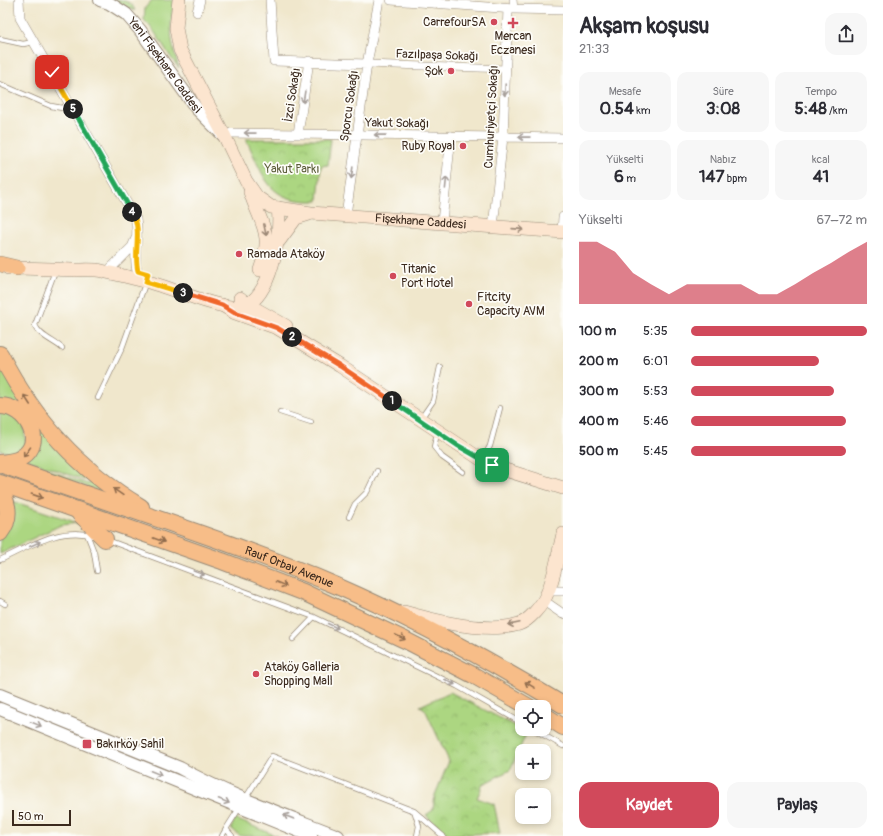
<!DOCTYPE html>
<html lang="tr">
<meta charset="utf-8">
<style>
body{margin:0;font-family:Pangolin,sans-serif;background:#f7f7f7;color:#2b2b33;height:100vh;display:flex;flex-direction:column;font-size:15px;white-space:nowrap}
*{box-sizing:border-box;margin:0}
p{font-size:13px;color:#7c7c81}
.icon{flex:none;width:22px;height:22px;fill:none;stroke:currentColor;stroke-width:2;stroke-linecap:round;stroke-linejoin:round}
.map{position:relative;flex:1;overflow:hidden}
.side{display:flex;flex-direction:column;background:#fff;width:320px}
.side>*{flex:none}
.tools{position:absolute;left:515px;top:700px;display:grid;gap:8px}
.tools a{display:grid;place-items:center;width:36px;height:36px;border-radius:8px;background:#fff;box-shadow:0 2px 6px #0003;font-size:20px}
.scale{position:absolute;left:12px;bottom:10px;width:59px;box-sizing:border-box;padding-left:4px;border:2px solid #3b2a1e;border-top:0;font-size:11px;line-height:14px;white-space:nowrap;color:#3b2a1e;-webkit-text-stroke:3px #fdfcf7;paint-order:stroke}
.pin{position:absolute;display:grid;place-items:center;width:34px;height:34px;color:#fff;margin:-17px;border-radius:8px;box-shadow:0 2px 6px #0006}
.km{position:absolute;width:20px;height:20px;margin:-10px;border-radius:50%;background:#222;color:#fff;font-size:11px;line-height:20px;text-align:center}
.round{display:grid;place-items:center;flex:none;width:42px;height:42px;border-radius:12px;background:#f7f7f7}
.summary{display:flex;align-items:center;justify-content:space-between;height:68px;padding:0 16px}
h1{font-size:22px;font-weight:700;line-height:30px}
.metrics{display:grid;grid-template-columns:repeat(3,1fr);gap:6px;height:68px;padding:4px 16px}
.metrics div{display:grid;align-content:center;border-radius:10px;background:#f7f7f7;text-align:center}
.metrics b{font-size:17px;font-weight:700}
.metrics small{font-size:11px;font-weight:400}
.metrics p{font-size:11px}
.chart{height:112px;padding:8px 16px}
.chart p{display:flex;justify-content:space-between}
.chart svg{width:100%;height:72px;margin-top:4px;fill:#d1495b;opacity:.7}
.primary-button{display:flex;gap:8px;margin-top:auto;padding:8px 16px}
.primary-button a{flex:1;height:46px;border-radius:12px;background:#d1495b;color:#fff;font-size:16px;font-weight:700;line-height:46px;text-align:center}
.primary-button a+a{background:#f7f7f7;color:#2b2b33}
ul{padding:0 16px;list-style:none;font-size:13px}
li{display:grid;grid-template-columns:64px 48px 1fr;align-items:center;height:30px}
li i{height:10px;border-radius:5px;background:#d1495b}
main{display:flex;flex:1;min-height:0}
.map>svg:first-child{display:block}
</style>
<main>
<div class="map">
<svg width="563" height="836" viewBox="0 0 563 836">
<defs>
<pattern id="park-crowns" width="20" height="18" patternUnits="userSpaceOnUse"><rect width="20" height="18" fill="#acd681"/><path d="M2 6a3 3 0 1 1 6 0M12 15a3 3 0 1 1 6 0" fill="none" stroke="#95b86f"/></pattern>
</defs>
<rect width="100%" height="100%" fill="#fdfcf7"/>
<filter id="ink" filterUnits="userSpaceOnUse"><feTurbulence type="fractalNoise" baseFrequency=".025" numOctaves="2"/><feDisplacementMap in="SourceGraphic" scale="8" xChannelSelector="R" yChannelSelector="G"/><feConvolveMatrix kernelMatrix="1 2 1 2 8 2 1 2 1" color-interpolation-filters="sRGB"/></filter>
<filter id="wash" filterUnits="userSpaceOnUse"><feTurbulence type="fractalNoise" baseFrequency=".012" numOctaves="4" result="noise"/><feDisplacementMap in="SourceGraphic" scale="16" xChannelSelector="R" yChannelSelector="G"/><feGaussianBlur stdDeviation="0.9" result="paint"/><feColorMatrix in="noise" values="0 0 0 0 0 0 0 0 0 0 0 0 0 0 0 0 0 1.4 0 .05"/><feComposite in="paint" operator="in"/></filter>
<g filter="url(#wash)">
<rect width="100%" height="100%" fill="#f0e7cc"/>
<path fill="#acd681" stroke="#748050" d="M113,0c10,0 19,1 22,11z
M152,0h22c-5,30 -4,38 5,68 -13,-15 -21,-35 -35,-48l1,-12z
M0,368l88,109 -4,3 -56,-20 8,-21 -36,-37z
M0,410l23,9 3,26 -14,9 -12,-4z
M24,462l64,22 7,-3 15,14 -85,-30z
M12,501l66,22 -17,2 -61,29v-15z
M235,819l42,17h-37l-9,-8z"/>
<path fill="url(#park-crowns)" stroke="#748050" d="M246,139h85l-3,26 -7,1 -3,35c-51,2 -53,-23 -72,-62z
M450,692l77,40 -17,38 -27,14 -6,14 17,6 6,29 -55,2 -19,-20 7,-5 2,-15 14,-34 -24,-52 -5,-3z"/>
</g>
<g filter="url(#ink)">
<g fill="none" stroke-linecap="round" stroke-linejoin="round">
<g stroke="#968875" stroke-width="6">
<path id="service" d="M0,39l23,5 11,-2
M0,84l51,22 11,2 8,-5
M55,271l-20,54c3,10 19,16 27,23
M98,398l24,-50 23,-64
M280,412l31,10
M424,414l9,-13 7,-34
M437,433l-3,14 8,10 21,15
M485,455l5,-9 10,-38
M349,517l6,-13 12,-12 10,-21
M87,534l7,18 3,19
M107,540l207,77 143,69 65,37
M0,560c30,-14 61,-34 94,-24
M0,601l5,3
M293,639l21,-22
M533,729l30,17
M245,799l27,-43 142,55 29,25
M415,813l4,13 -2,10
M226,829l14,-22
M222,836l4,-7 6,7"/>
</g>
<g stroke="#968875" stroke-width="8">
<path id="pedestrian" d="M513,0l1,9
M367,64l139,5"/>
</g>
<g stroke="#968875" stroke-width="10">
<path id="minor" d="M19,0l1,18 116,201c3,18 -3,35 1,52
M270,0l4,61 93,3
M391,0l123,9 49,1
M197,12l3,-12
M231,133l332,5
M298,134l11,-73
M346,215l21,-151 12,-64
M442,222l9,-86
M493,227l10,-90 5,-128
M562,232l1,-15
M111,268l21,-21 4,-9
M548,591h15
M544,601l19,13"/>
</g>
<g stroke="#968875" stroke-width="14">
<g id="tertiary">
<path id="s1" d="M100,0l9,3 17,11 14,16 56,78 28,28"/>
<path d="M0,695l180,73c50,28 105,47 158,68"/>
<path d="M0,709l311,127"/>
</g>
</g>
<g stroke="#968875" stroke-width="14">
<g id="secondary">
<path id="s2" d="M179,0l-3,28 4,22 45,87 21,44 11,16 14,10 40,6 252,19"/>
<path d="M250,192c11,33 24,41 10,78"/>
<path d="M279,241l17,-23 13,-4"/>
<path d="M8,268c22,0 44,1 67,2 9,0 19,-1 27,1 18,4 36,8 53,13 21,6 66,26 85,23 31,-5 42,-74 38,-99"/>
<path d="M240,298l7,6 39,22"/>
<path d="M222,305l13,8 42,15 22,13 41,25 142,94 20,9 61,19"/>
<path d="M404,612c31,9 83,22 115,12 10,-3 23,-19 27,-28 9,-19 12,-42 17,-62"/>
</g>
</g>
<g stroke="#968875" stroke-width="16">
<path id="primary" d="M0,264l17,4"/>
</g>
<g stroke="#968875" stroke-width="18">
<g id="trunk">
<path d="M0,354c34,66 78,115 141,153"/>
<path d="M0,406c26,0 47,36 21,52 -6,4 -14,4 -21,5"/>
<path id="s3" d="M0,464c112,41 227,75 337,122 78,34 153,75 226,119"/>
<path d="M0,483l222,78 81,31 102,48 68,35 56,32"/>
<path d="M0,489c9,15 11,30 0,44"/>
<path d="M79,513l26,26"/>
<path d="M544,715l19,12"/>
</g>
</g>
<use href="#service" stroke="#fff" stroke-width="4.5"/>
<use href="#pedestrian" stroke="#fff" stroke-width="7"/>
<use href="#minor" stroke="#fff" stroke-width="9"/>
<use href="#tertiary" stroke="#fff" stroke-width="12"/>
<use href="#secondary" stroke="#fce5cf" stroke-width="13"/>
<use href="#primary" stroke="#f7bd88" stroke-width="15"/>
<use href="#trunk" stroke="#f7bd88" stroke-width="16"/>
</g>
<defs><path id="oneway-shaft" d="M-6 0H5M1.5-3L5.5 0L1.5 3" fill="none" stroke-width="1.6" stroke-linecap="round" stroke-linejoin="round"/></defs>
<g stroke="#a79f9a">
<use href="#oneway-shaft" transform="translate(505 90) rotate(92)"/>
<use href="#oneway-shaft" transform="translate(304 97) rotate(99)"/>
<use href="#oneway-shaft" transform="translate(250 133) rotate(-179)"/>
<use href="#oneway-shaft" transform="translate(380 135) rotate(-179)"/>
<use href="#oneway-shaft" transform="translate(524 137) rotate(-179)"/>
<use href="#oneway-shaft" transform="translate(352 173) rotate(98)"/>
<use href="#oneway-shaft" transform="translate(446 183) rotate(-84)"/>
<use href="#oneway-shaft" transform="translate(35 544) rotate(-25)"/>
<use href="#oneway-shaft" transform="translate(199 573) rotate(20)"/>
<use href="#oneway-shaft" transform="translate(333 626) rotate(25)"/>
<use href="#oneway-shaft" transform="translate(450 682) rotate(27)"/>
<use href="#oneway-shaft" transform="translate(36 724) rotate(22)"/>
<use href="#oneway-shaft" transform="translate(156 773) rotate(22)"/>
<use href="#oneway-shaft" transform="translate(224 801) rotate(22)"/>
<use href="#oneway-shaft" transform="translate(289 817) rotate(-159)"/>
</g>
<g stroke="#9c8876">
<use href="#oneway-shaft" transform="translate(518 229) rotate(4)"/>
<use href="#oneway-shaft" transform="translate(265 230) rotate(78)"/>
<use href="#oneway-shaft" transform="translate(514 624) rotate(168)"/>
</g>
<g stroke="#906c4e">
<use href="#oneway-shaft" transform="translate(27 400) rotate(-123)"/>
<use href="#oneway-shaft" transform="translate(27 452) rotate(126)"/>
<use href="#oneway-shaft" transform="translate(118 492) rotate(-145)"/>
<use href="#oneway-shaft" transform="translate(37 496) rotate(19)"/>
<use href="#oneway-shaft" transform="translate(159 540) rotate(20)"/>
<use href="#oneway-shaft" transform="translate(281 584) rotate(22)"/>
<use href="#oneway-shaft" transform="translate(400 637) rotate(26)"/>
<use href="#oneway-shaft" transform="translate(530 685) rotate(-149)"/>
</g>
</g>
<g fill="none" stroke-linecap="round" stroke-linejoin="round" filter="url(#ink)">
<g stroke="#fff" stroke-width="8">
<path id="split-1" d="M392,401l65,44 35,20"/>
</g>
<g stroke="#fff" stroke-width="8">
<path id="split-2" d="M292,337l48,29 52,35"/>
</g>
<g stroke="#fff" stroke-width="8">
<path id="split-3" d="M183,293l39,12 13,8 42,15 15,9"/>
</g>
<g stroke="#fff" stroke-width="8">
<path id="split-4" d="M132,212c11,19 1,39 6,59l10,3 -2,8 37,11"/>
</g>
<g stroke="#fff" stroke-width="8">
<path id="split-5" d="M73,109l59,103"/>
</g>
<g stroke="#fff" stroke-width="8">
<path id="split-6" d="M52,72l21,37"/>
</g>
<use href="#split-1" stroke="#22a559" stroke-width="5"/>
<use href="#split-2" stroke="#f0652b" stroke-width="5"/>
<use href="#split-3" stroke="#f0652b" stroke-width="5"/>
<use href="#split-4" stroke="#f5b400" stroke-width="5"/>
<use href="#split-5" stroke="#22a559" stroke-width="5"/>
<use href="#split-6" stroke="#f5b400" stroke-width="5"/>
</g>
<g fill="#d1495b" stroke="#fdfcf7" stroke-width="1.5">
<circle cx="494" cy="22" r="4"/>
<path d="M511 17h4v4h4v4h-4v4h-4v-4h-4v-4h4z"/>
<circle cx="451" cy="71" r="4"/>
<circle cx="463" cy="146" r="4"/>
<circle cx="239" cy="254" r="4"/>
<circle cx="393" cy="276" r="4"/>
<circle cx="469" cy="304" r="4"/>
<circle cx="256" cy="674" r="4"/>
<rect x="82" y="739" width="10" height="10" rx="2"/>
</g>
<g text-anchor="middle" stroke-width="3.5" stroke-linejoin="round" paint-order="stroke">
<g font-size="12" fill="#3b2a1e" stroke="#fdfcf7" text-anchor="start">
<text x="486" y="26" text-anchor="end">CarrefourSA</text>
<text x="513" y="40" text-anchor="middle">Mercan<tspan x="513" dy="14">Eczanesi</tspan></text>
<text x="443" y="75" text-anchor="end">Şok</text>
<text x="455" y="150" text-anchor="end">Ruby Royal</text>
<text x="247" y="258">Ramada Ataköy</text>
<text x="401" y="273">Titanic<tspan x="401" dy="14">Port Hotel</tspan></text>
<text x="477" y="301">Fitcity<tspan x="477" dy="14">Capacity AVM</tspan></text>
<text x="264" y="671">Ataköy Galleria<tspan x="264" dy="14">Shopping Mall</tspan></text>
<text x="96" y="748">Bakırköy Sahil</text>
</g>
<g font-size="12" fill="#3b2a1e" stroke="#fdfcf7">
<text transform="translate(437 55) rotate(2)" y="4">Fazılpaşa Sokağı</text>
<text dy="4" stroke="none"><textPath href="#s1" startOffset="94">Yeni Fişekhane Caddesi</textPath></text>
<text transform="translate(292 95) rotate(-81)" y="4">İzci Sokağı</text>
<text transform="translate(349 106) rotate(-82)" y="4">Sporcu Sokağı</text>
<text transform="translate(491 117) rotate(-87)" y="4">Cumhuriyetçi Sokağı</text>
<text transform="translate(397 123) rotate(1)" y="4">Yakut Sokağı</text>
<text dy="4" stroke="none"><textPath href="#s2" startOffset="384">Fişekhane Caddesi</textPath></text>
<text dy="4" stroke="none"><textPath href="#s3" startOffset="307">Rauf Orbay Avenue</textPath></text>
</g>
<g font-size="12" fill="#5d5e3c" stroke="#fdfcf7">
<text x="292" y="173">Yakut Parkı</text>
</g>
</g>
</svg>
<div class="tools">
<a><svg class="icon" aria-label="locate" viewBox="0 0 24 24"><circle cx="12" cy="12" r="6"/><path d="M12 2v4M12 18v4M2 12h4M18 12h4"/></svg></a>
<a>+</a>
<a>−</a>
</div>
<div class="scale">50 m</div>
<div class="pin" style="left:492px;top:465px;background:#1e9e55"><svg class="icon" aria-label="arrive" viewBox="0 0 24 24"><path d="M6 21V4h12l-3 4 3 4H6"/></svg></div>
<div class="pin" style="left:52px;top:72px;background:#d93025"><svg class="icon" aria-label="check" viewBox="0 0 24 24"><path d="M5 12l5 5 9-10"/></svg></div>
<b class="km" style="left:392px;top:401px">1</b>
<b class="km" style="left:292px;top:337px">2</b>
<b class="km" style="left:183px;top:293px">3</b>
<b class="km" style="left:132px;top:212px">4</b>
<b class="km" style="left:73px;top:109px">5</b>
</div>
<section class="side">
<div class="summary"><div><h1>Akşam koşusu</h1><p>21:33</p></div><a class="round"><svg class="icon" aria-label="share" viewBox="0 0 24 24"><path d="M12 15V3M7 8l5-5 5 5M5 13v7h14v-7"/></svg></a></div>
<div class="metrics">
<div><p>Mesafe</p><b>0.54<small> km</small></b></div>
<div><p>Süre</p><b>3:08</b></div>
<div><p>Tempo</p><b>5:48<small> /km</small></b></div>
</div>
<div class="metrics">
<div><p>Yükselti</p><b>6<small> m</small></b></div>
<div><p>Nabız</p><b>147<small> bpm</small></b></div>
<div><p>kcal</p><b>41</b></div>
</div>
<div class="chart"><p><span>Yükselti</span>67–72 m</p>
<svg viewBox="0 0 160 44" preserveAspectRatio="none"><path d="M0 44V6L10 6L20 12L30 25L40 32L50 38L60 32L70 32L80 32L90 32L100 38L110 38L120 32L130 25L140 19L150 12L160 6V44z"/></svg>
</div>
<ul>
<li><b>100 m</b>5:35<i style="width:100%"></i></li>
<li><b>200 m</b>6:01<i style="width:73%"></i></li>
<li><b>300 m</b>5:53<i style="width:81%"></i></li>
<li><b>400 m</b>5:46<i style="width:88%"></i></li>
<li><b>500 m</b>5:45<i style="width:88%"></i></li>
</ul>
<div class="primary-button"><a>Kaydet</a><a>Paylaş</a></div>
</section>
</main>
